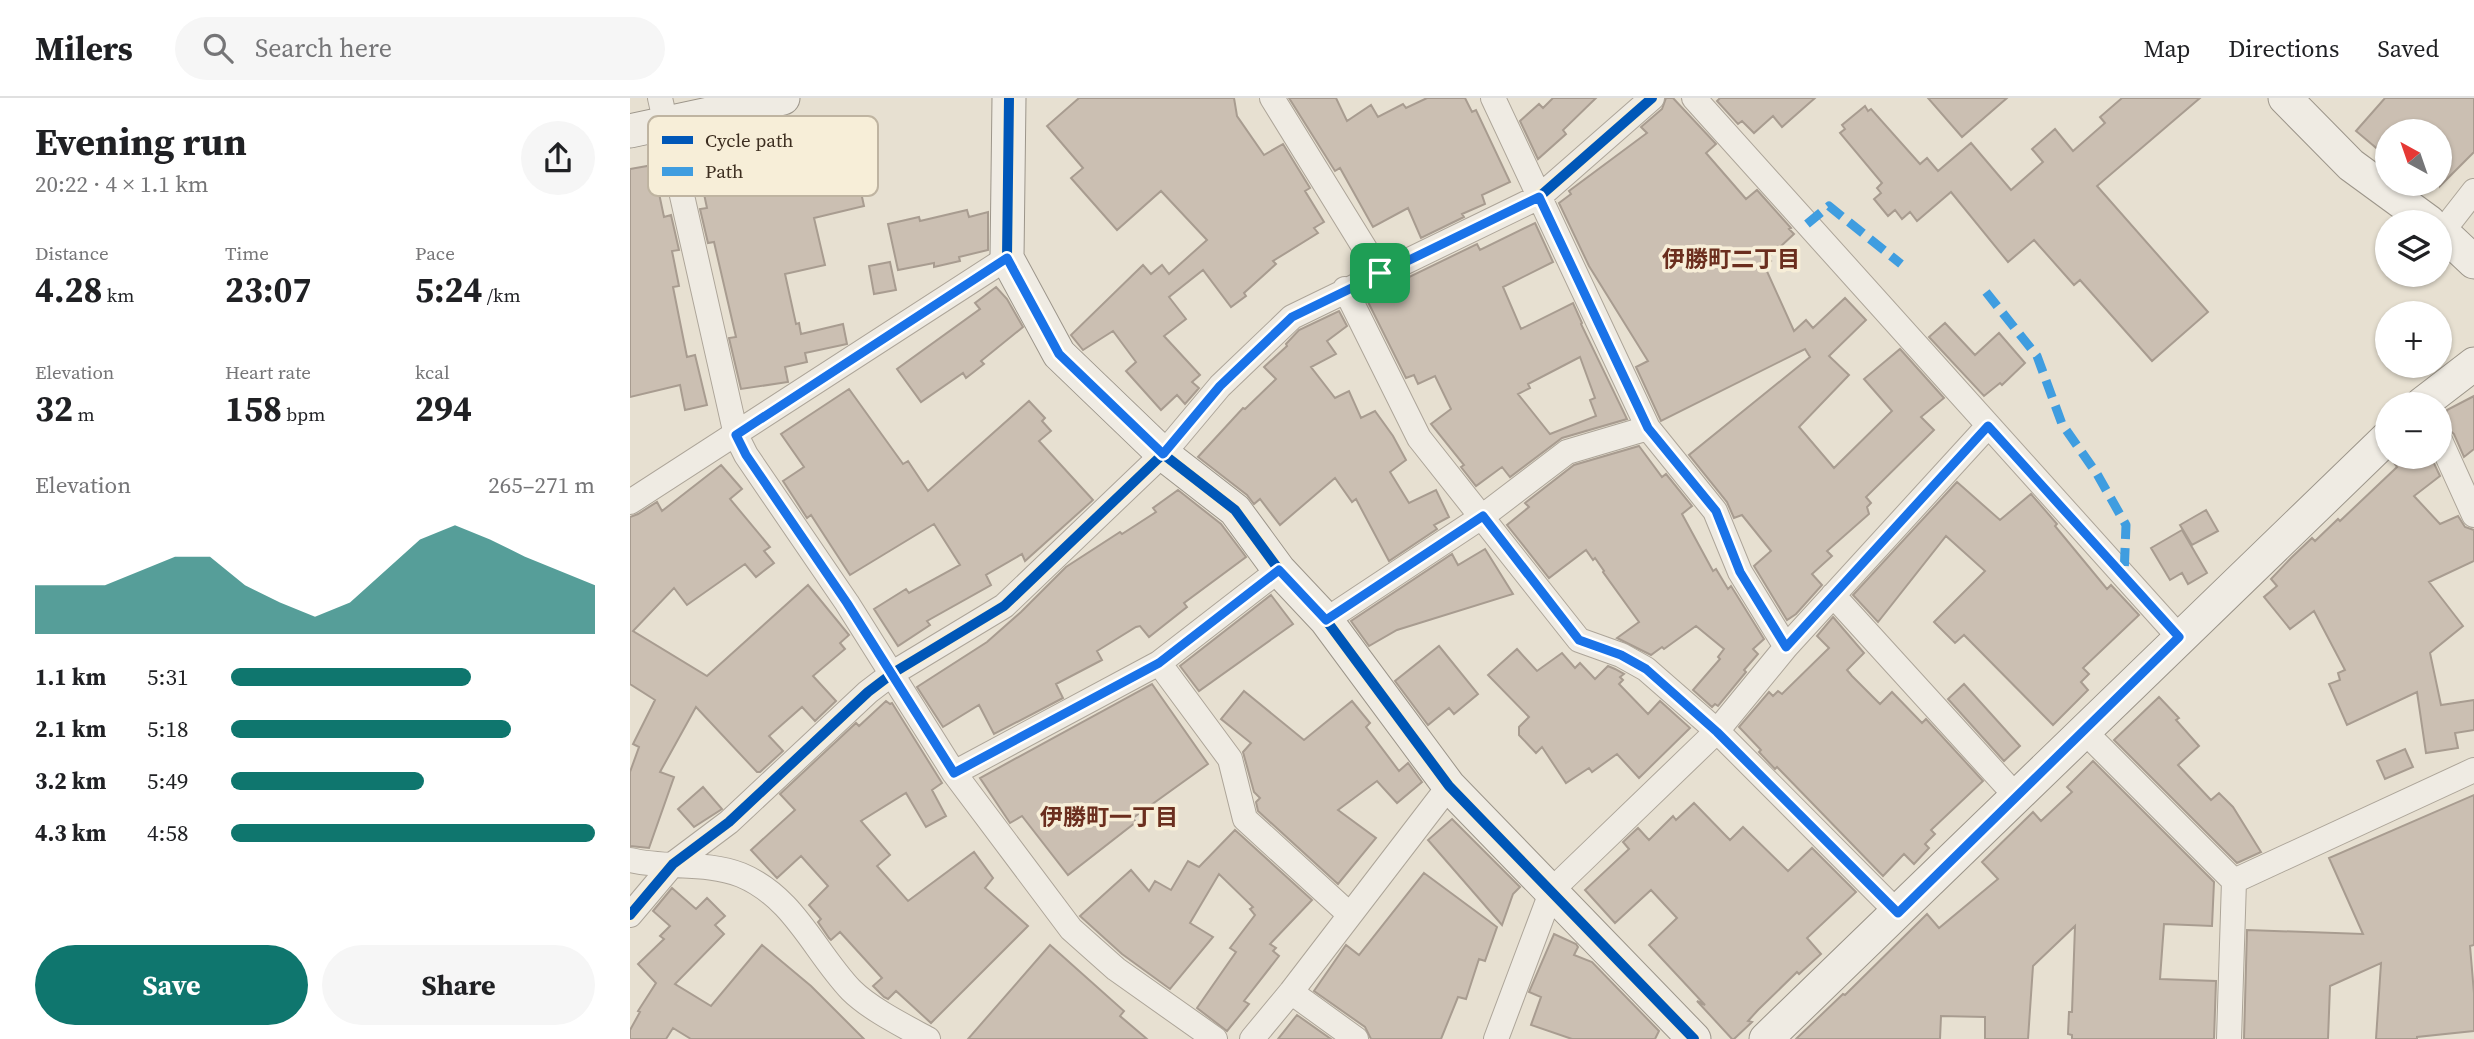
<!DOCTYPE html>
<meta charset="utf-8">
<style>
body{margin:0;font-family:"Source Serif 4","Noto Sans JP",serif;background:#f6f6f6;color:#202124;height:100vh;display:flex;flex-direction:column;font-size:26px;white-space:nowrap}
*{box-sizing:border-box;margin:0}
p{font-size:23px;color:#757577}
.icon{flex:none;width:38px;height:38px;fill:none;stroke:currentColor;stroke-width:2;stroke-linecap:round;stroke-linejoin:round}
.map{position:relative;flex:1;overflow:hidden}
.side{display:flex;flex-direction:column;background:#fff;width:630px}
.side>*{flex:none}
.needle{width:46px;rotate:320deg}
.fabs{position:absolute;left:1745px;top:21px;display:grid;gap:14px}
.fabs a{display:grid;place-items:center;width:77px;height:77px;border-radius:50%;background:#fff;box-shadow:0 2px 5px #0004;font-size:35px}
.pin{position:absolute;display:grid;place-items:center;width:60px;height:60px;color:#fff;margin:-30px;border-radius:14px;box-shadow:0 4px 10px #0006}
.round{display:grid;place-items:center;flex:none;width:74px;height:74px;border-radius:37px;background:#f6f6f6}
.summary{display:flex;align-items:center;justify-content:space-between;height:119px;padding:0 35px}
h1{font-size:38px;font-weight:700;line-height:52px}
.figures{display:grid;grid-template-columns:repeat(3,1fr);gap:10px;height:119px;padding:7px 35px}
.figures div{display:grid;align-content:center}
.figures b{font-size:35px;font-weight:700}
.figures small{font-size:19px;font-weight:400}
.figures p{font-size:19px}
.chart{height:196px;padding:14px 35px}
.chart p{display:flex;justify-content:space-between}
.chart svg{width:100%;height:126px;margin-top:7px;fill:#0f766e;opacity:.7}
.action{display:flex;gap:14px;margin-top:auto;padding:14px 35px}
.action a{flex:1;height:80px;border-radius:42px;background:#0f766e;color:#fff;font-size:28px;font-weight:700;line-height:80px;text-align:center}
.action a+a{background:#f6f6f6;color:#202124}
ul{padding:0 35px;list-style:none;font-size:23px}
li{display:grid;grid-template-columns:112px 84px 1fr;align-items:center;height:52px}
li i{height:18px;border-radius:9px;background:#0f766e}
header{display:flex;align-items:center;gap:42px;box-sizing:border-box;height:98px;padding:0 35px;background:#fff;border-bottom:2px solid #e0e0e0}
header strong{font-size:33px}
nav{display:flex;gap:38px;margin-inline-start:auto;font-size:24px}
.search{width:490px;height:63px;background:#f6f6f6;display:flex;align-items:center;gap:18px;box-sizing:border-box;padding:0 24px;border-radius:38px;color:#757577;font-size:26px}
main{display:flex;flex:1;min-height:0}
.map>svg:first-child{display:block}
</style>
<header>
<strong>Milers</strong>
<div class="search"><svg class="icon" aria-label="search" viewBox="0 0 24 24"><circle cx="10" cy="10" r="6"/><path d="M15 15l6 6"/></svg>Search here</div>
<nav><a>Map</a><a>Directions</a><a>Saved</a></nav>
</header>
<main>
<section class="side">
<div class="summary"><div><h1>Evening run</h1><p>20:22 · 4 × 1.1 km</p></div><a class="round"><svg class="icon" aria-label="share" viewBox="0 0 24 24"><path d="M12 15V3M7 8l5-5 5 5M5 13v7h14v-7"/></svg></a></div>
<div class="figures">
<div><p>Distance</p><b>4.28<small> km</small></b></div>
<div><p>Time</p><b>23:07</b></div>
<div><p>Pace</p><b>5:24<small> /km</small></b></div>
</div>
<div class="figures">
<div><p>Elevation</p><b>32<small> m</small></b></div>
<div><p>Heart rate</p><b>158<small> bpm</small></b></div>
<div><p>kcal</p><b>294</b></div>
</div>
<div class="chart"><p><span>Elevation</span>265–271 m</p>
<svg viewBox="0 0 160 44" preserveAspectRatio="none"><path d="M0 44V27L10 27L20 27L30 22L40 17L50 17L60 27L70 33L80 38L90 33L100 22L110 11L120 6L130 11L140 17L150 22L160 27V44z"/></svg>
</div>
<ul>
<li><b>1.1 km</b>5:31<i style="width:66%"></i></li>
<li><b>2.1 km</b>5:18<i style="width:77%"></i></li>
<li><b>3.2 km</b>5:49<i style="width:53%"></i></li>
<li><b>4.3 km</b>4:58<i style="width:100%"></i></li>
</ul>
<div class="action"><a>Save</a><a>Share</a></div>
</section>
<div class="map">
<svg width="1844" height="941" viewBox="0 0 1844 941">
<rect width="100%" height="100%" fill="#e7e0d1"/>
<path fill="#cbbfb2" stroke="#a89c90" stroke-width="2" fill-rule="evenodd" d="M449,0h155l3,18 27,39 19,-11 27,44 -5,3 19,31 -10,6 4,5 -45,28 3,3 -32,29 2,3 -15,11 -28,-37 -34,27 17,22 -22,17 36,39 -8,7 7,6 -14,16 -8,-9 -16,15 -35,-39 10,-9 -23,-31 -30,19 -12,-15 72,-70 8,9 11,-9 7,9 38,-34 -46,-49 -44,39 -46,-52 12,-10 -36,-42z
M659,0h47l11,23 24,-16 7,12 25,-13 3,4 21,-10h38l7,14 4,-2 34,72 -28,13 3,9 -23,10 2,3 -43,21 -13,-30 -35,19 -33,-59 -5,3z
M923,0h43l-33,32 3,4 -28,25 -18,-38 19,-17 4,4z
M1036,0h7l43,46 -10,9 40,46 11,-9 34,38 -2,1 5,5 -26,24 3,3 -6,6 29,64 12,-11 7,8 32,-30 21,22 -37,36 20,19 -50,52 35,41 58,-57 -28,-32 36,-30 44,49 -23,19 13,13 -68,67 5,6 -4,4 2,7 -42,37 5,5 -20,18 10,11 -26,29 -9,6 -33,-54 17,-15 -29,-36 -8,3 -7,-16 -38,-47 121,-98 -5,-8 -144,72 -25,-54 12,-6 -59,-95 -30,-63 12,-9 -2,-3 78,-58 -6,-6 21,-18z
M1090,0h95l-33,29 -9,-11 -19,17 -12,-12 -4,3 -21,-23z
M1298,0h79l-45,39z
M1492,0h78l-103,88 111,126 -56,49 -72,-81 -6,5 -40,-45 -26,22 -57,-70 -34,29 -7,-9 -8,7 -7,-9 -7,6 -14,-17 7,-6 -4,-5 5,-5 -42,-50 5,-4 -3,-4 23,-19 3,5 3,-2 49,55 7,-6 11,13 33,-28 40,47 32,-28 -11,-13 23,-20 18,22 32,-28 -5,-6z
M1755,0h89v54l-34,34v-55h-53v26l-31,-26z
M177,22l3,14 22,-5 12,57 15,-3 5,23 -50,12 11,47 -40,9 11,50 3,-1 2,11 42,-10 4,20 -42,9 2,9 -22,5 3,15 -47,7 -12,-51 7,-1 -22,-95 -6,1 -8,-34 7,-1 -13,-61 51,-11 5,20 43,-10 -5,-21z
M23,67l11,52 7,-2 8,35 -7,1 7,35 -6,1 14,70 8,-2 12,50 -22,5 -5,-25 -50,12v-228z
M337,112l2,7 19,-5v38l-29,7 1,4 -26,6v-4l-36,7 -10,-46 31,-7 1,4z
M905,125l18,39 -50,25 18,42 52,-26 9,20 -1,1 46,95 -65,19 -52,39 -8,-10 -26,19 -15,-19 3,-2 -33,-41 20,-15 -16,-33 -17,8 -4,-9 -8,3 -40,-80 111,-54 3,6zM950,259l15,41 -5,2 6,16 -46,18 -32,-40 12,-6 -2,-4z
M260,164l6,28 -22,4 -5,-28z
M366,189l11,12 16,28 -42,34 3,3 -18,14 -3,-5 -42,29 -24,-33 83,-60 -5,-6z
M709,213l8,15 -20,15 9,13 -25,13 24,31 14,-7 12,27 14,-7 18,25 13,24 -16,12 19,31 27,-13 13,27 -15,8 3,4 -48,32 -33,-62 -4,3 -17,-24 -55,47 -20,-26 -6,5 -7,-9 -49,-38 45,-49 2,1 31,-30 -12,-12 23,-21 -1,-2 13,-14z
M1315,225l30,32 24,-22 26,30 -23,22 -2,-2 -16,13 -55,-59z
M219,291l54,75 5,-3 20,30 101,-90 16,17 -3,3 9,10 -12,10 54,59 -68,61 -3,-7 -36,21 5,10 -64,36 3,4 -32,21 -24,-37 32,-20 3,4 51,-28 -26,-41 -84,51 -39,-60 -4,3 -24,-37 21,-14 -23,-33z
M1844,298v53l-10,8 -10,-23 -8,-7 -3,-8 4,-9z
M1009,348l23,31 4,-3 26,32 -10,8 31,57 3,-2 12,20 3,-3 33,53 -11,10 5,5 -14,16 2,2 -28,34 -3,-2 -3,3 -19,-17 27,-31 -2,-2 6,-8 -28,-23 -32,23 -2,-2 -11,8 -34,-17 22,-16 -36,-50 1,-1 -9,-13 -2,2 -7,-10 -37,28 -42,-53 22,-18 -4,-4 49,-38z
M1765,359h36l9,19 -26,20 26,28 18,-8 7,11 9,3v31l-45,21 34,44 -33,27 11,52 33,-5v30l-19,3 3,15 -32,5 -9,-61 -70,33 -18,-41 11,-4 -2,-7 7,-3 -31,-59 -24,18 -26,-32 13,-11 -6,-7 20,-21 21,-20 3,3 23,-22 2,2 57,-54 -5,-7z
M91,367l21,24 -12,10 40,48 -6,4 10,12 -18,14 -11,-13 -58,41 -13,-17 -41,43 74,45 101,-91 41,50 -9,8 5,6 -32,27 23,25 -21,20 -13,-14 -33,29 14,15 -23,21h-3l-61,-65 -36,65 14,5 -25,71 -19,-2v-74l9,-25 -6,-3 22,-44 -25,-16v-167l8,-3 19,-12 5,9z
M1327,384l43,38 31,-26 26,30 -2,2 52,63 4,-4 28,30 -56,53 6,6 -8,8 7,8 -35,35 -89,-90 -9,8 -21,-21 51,-51 -39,-35 -68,86 -25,-27z
M548,392l43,34 25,33 -62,46 3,4 -38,30 -9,-11 -4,1 -39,24 5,9 -46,24 7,14 -69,36 -15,-29 -36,22 -26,-40 70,-45 34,-30 45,-45 54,-35 2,2 34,-22 -3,-4z
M1576,412l12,21 -26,14 -12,-20z
M1552,432l25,43 -19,11 -6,-11 -12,7 -19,-32z
M855,451l28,45 -116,36 -28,16 -18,-25 101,-67 6,11z
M641,497l22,29 -94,67 -19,-25z
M1203,519l31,36 -17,17 5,6 28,28 12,-12 30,31 4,-4 57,62 -52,49 4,4 -10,10 4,4 -15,16 -10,-10 -21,22 -106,-109 -2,2 -16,-17 2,-2 -22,-23 30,-35 4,4 5,-5 4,3 47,-46 -12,-12z
M809,548l39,48 -24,20 -5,-6 -21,17 -33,-44z
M887,551l20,22 25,-18 13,15 5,-5 15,16 13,-13 7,3 9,5 -4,3 3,3 -4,4 29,30 12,-13 30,27 -51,50 -22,-24 -25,18 -3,-4 -23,15 -24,-36 -6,6 -17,-18v-8l10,-10 -41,-42z
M522,586l56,80 -75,54 3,4 -68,53 -46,-59 -12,7 -30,-45z
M1334,586l56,62 -16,15 -56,-62z
M614,593l60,49 48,-39 18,22 -4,4 33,44 9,-8 14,19 -25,21 -20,-22 -39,29 38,28 -38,46 -80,-73 -2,-9 4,-4 -6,-6 -11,-40 8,-9 -30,-24z
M1529,599l20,21 -3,2 23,26 -21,19 33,35 8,-7 14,14 28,45 -24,11 -123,-123z
M256,603l4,3 2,-1 50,80 -10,7 14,26 -20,11 -20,-34 -45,28 29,34 -13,11 31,35 66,-49 19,26 -8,10 43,38 -97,97 -35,-32 -8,8 -4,-2 -11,-11 9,-8 -42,-46 -9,8 -2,-2 -11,-16 3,-3 -12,-14 19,-19 -27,-30 -24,22 -26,-28 44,-40 -15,-16 76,-71 3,3z
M1775,651l8,18 -28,12 -8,-18z
M1463,663l121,121 -2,44 -48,-2 -4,55 56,2 -2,58h-142v-4l-4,-1 1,-22h3l3,-86 -42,40 -5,73h-43v-22l-44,-1 -1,23h-144l47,-45 2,1 82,-81 12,14 59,-49 -16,-17 51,-50 8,9 31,-29 -5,-5z
M73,689l19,22 -28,18 -16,-18z
M1844,697v150l-4,1 4,47v38l-57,6v2h-41l5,-76 -51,23 -2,53h-84l3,-109 116,4 -34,-76z
M1064,705l36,37 13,-13 45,44 24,-23 44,44 -49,46 14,16 -22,20 -2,-2 -39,38 -10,11 4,1 -18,17h-2l-35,-38 8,4 -56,-60 28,-27 -26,-28 -36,33 -30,-33 44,-41 -6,-7 15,-14 11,12 24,-24 3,4z
M822,721l68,68 -7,7 -11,31 -74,-85z
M605,732l77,70 -42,44 6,4 -3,3 6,5 -35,45 5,3 -22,27 -30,-23 39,-56 -6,-4 25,-33 -5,-6 3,-2 -34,-33 -29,49 23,14 -43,52 -48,-35 -42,-38 51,-46 18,21 6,-10 16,9 17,-29 11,6z
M794,775l73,54 -12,34 -6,-2 -13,40 -8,-2 -17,42h-70l-6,-12 -51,-36 32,-46 13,10z
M42,790l24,21 11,-11 18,18 -10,9 9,9 -49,50 36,22 51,-61 49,41 53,53h-173l-18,-11 -7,11h-36v-9l10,-18 -2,-1 18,-28 -18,-19 26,-25 -4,-3 10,-10 -17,-15z
M924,836l22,10 2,3 -4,8 18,7 67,69 -4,8h-83l-41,-14 10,-28 -12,-5z
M420,847l74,66 -4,5 27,23h-179z
M667,917l34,24h-53z"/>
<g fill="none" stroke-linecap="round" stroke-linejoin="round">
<g stroke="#ada599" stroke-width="26">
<path id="street" d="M30,0l76,337 10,20 101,148 107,170 117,156 45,40 99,70
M642,0l108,175
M863,0l155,330 67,83 25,61 46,75
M1064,0l485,539
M1812,134l32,-41
M715,191l74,149 160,202 42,15 25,14 71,62 181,182
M1810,342l34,75
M0,404l377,-244
M1203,497l183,201
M696,522l157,-104 84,-64 81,-24
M529,565l71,96 15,60 104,95
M1454,633l150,150 -5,158
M324,675l205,-110 120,-93
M0,762c36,9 76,1 111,15 53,22 73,76 110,115 19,19 53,36 77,49
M1604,783l240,-111
M0,817l43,-51 56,-42 139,-130 25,-19 111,-67 159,-152 57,-68 72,-69 247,-120 113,-99
M661,894l65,47
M622,941l39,-47 158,-206
M866,941l56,-149 165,-159 69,-84 202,-221"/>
</g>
<g stroke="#9c958a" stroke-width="35">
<path id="secondary" d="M379,0l-2,160 52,96 104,100 72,56 44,60 47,50 123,166 245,253
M1655,0l66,67 78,57
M0,33l153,-33
M1810,132l34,32
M1792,306l52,-40
M1136,941l621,-601"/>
</g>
<use href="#street" stroke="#efebe3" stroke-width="24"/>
<use href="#secondary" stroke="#efebe3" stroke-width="33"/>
<path stroke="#3f9de0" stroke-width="9" stroke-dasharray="18 9" stroke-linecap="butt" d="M1177,126l22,-18 72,58
M1356,194l51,64 25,68 35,50 29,51 -2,51"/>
<g stroke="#f7eed8" stroke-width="15">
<path id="cycleway" d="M379,0l-2,160 52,96 104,100 72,56 44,60 47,50 123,166 245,253
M0,817l43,-51 56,-42 139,-130 25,-19 111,-67 159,-152 57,-68 72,-69 247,-120 113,-99"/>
</g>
<use href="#cycleway" stroke="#0057b8" stroke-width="10"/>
</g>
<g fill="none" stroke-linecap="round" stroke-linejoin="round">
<g stroke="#fff" stroke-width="14">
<path id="route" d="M909,99l109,231 68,83 24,61 46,75 202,-221 191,211 -281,276 -181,-181 -71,-63 -25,-14 -42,-15 -96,-124 -157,104 -47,-50 -120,93 -205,110 -107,-170 -101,-148 -10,-20 271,-177 52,96 104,100 57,-68 72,-69z"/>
</g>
<use href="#route" stroke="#1a73e8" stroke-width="9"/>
</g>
<g text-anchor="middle" stroke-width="7" stroke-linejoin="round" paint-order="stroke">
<g font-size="23" font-weight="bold" fill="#6b2e1e" stroke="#f7eed8">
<text x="1101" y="169">伊勝町二丁目</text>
<text x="479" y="727">伊勝町一丁目</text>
</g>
</g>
<rect x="18" y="18" width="230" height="80" rx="10" fill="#f7eed8" stroke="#bfb4a1" stroke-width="2"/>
<rect x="32" y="38" width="31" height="8" fill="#0057b8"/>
<rect x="32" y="69" width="31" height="9" fill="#3f9de0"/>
<g font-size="19" fill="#3d2e20">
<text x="75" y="49">Cycle path</text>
<text x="75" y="80">Path</text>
</g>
</svg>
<div class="fabs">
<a><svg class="needle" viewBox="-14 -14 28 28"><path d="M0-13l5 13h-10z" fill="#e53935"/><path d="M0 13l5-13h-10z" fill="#757577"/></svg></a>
<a><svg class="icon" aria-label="layers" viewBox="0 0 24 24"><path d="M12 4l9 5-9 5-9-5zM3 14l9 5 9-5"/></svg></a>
<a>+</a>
<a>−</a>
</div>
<div class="pin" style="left:750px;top:175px;background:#1e9e55"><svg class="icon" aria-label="arrive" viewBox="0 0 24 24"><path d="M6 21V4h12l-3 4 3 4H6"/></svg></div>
</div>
</main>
